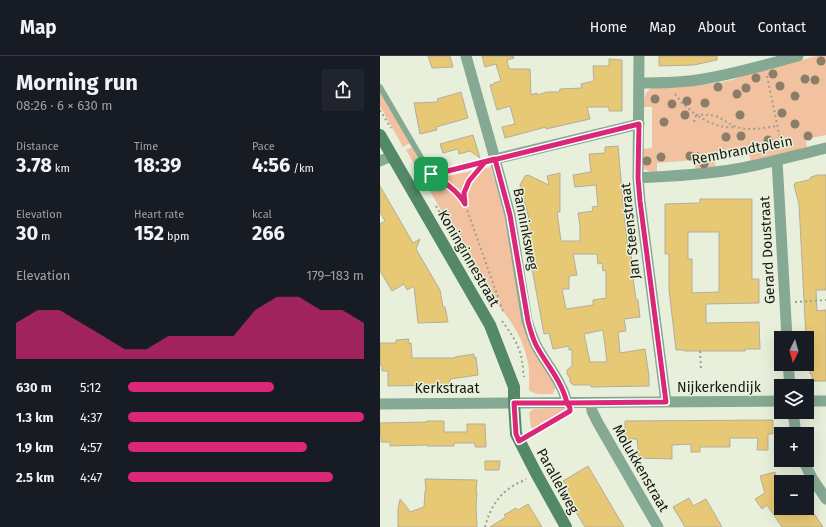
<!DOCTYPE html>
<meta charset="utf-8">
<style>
body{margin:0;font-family:"Fira Sans",sans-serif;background:#20242c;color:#f1f3f6;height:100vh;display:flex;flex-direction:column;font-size:15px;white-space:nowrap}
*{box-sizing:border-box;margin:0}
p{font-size:13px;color:#9ea1a6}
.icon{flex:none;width:22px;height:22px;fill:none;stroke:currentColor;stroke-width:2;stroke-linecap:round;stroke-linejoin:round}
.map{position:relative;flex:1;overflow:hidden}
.sheet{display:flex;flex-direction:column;background:#171b24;width:380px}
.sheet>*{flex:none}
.needle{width:26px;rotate:185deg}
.fabs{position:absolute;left:394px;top:275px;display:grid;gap:8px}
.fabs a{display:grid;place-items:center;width:40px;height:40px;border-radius:0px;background:#171b24;box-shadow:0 4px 16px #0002;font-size:20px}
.pin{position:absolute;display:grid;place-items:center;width:34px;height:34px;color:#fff;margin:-17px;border-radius:8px;box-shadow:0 2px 6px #0006}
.round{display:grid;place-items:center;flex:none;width:42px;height:42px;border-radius:0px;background:#20242c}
.headline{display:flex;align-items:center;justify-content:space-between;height:68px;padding:0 16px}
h1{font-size:22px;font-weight:700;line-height:30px}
.stats{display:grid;grid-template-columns:repeat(3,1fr);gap:6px;height:68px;padding:4px 16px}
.stats div{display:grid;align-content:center}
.stats b{font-size:20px;font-weight:700}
.stats small{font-size:11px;font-weight:400}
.stats p{font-size:11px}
.chart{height:112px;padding:8px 16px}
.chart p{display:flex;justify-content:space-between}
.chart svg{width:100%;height:72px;margin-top:4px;fill:#db2777;opacity:.7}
ul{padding:0 16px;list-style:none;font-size:13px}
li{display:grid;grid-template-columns:64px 48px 1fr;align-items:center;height:30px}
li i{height:10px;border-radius:5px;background:#db2777}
header{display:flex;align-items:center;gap:24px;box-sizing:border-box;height:56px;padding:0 20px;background:#171b24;border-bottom:1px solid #363941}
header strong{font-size:19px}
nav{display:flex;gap:22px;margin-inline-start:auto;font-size:14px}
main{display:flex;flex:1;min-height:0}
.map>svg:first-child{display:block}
</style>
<header>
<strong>Map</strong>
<nav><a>Home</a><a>Map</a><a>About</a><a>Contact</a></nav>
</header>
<main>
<section class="sheet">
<div class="headline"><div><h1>Morning run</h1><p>08:26 · 6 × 630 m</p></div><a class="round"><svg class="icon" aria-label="share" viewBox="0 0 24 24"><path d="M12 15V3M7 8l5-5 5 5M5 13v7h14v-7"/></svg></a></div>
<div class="stats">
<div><p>Distance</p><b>3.78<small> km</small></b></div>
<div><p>Time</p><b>18:39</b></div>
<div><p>Pace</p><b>4:56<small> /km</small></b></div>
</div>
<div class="stats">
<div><p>Elevation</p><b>30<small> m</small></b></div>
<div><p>Heart rate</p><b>152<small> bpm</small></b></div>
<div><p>kcal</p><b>266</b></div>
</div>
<div class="chart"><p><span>Elevation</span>179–183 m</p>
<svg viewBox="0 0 160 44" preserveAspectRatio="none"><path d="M0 44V22L10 14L20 14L30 22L40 30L50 38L60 38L70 30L80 30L90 30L100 30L110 14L120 6L130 6L140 14L150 14L160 22V44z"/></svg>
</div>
<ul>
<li><b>630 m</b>5:12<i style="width:62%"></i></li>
<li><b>1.3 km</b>4:37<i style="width:100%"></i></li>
<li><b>1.9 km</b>4:57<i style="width:76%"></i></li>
<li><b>2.5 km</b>4:47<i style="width:87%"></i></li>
</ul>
</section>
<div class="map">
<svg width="446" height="471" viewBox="0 0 446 471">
<rect width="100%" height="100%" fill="#e8f0dc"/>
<path fill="#f2c1a0" d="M436,0h10v79l-20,4 1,9 -56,13 -3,-9 -35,6 3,9 -21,3v-10l-38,3v9h-6l-7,-3 -1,-2v-18l9,-1v-41h-8c0,-9 0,-16 9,-19 15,-1 81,-3 89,-13l26,-5z
M0,36l30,51 -7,4 -23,-41z
M32,91l13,27c2,3 4,5 8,5l58,-12 3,12 2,1 8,32 22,122 3,9 27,44 -3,7c-8,0 -17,2 -24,-4 0,-10 1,-21 -2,-31 -4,-22 -19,-43 -34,-60l-87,-149z
M188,352v3l-35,20 -2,-4 -2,-14 3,-3 3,-1z"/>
<path fill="#e7c874" stroke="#b4ad9b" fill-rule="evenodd" d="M48,0h22l3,11 -21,1z
M102,0h31l1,2 -7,2 2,9h21l1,26 6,-2v2l10,-3h12l1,-3 22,-1 -1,-4 13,-3 -1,-15h16v-7l13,1v51h-13v-4h-22l3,12 -44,10v-2l-41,11 -3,-11 13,-3 -5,-18 -13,4 -7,-25 4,-1v-1l7,-2 -5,-17 -11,3z
M279,0h58v4l-23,5 -35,1z
M81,36l7,26 -32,9 1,3 -17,4 -6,-31 24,-1 -1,-3z
M93,79l7,23 -10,-7 -11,3 -1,-5 -15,4 -3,-9z
M238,90l6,67 4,35h2l3,21 -1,2 4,28 2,1 2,17 -16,2 2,12 -8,1 1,9 1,12 25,-4 4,27v10l-58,1v-2h-18l-3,-3v-4l-3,-4v-4l5,-4v-17l-3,1v-4l-16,3 -4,-16 -5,1 -13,-71h3l-6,-41h2l-10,-37 5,-9 3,-1 21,10 -2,-9 13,-3v39h-3l4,29h19v-15l-2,-13 15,-2 -1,-4 6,-1 -2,-21 -21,2 -2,-12 18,-3 -2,-18 16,-1v-6zM193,198h24l1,10 4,-1 1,8 3,-1v28l-13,2v5l-27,4 -4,-20h7v-13l8,-1zM223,274l4,32h-17l-6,-28z
M438,119h8v115h-10l1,21 9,-1v71h-12v-1h-2v-6h-2v-6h-3v-30h-1l-7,-134 -5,-19 1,-1v-1l14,-3 2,-3z
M0,130l33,57 7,-4 -4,10 24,41 3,17h2l3,15 -30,1 -4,-37 -7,4 -3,-6 -12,7 -12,-20v-47l5,-3 -5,-9z
M320,143h52v80h7v24l-53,1v19l53,-1 1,27h-15v2h-61v-1h-8l-7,-61v-35h-4v-50l35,-1zM308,176h31v60l-27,1v-34h-4z
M29,283l-1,4h3l1,15h43v-1l19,-3v4l2,-1 2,18 -28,4v6l-62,1v-15h-6v-6h-2v-22h16v-3z
M393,364v14h-5v16h-11l1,-12h-28v9h-30v5h-9v-8l-19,1v14l-33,-1 -2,-19h-12v-18z
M47,365h17v11h23v-8h18l1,23h-11v-4h-21v3h-27v-1l-37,1v-4h-9v-7h-1v-12l47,-1z
M105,405h15l-1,9h-14z
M208,410l36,61h-39l-21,-35 5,-3 -6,-8z
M395,416l2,10 4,-2v28h29l13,19h-41l-15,-22 -5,4 -7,-10 10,-6 -5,-17z
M45,423l52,1 -1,12h1l-1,13 1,22h-79v-18l2,-10 6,7 4,6 14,-5 1,-16h1z
M309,442l4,8 13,-7 16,28h-37l-12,-20z
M148,448l14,23h-52l16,-10 -2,-2 12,-7 2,2z"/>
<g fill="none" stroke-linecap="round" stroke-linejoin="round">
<path stroke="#9ba192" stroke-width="2" stroke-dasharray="2 3" stroke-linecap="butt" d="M387,20l15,72
M295,38l7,9 14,12c6,0 12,-1 19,1 8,2 14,9 22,11 13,4 27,1 40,-1
M0,54l11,18
M314,66l2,-7c12,7 25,14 39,12
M318,96v11
M95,117c-7,10 -11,19 -10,31l39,110
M62,125c9,6 17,12 22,22
M56,150l47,81
M415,246l31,-2
M122,265c9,12 18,25 20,40 1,5 1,11 2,16
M320,295l1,17
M149,379l36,-21
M105,471c4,-15 11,-30 25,-39 5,-4 11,-6 16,-9"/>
<path stroke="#86a994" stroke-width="5.5" d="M0,31l49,84 2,3h5l59,-15"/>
<path stroke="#86a994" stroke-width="11" d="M86,0l29,103 15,56 17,106c3,8 5,16 9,24 10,19 26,36 31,58
M259,0l-1,122 2,23 26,201
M259,27c20,0 39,0 58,-3 35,-5 68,-15 101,-24
M115,103l144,-35
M397,104l10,178
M0,105l12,-5
M258,122c33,-2 66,-3 98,-9 30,-5 60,-14 90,-21
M408,308l2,22
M427,345h19
M211,347l1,8 6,12 60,104
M0,348l401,-3
M413,356l3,22
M423,404l9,18 14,21"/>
<path stroke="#538869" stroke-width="12" d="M0,79l110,190 24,62v16l2,31 20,39 30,54"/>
</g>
<g fill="#8a7e69">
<circle cx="441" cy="5" r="4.5"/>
<circle cx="393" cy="18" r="4.5"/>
<circle cx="376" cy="22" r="4.5"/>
<circle cx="425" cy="23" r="4.5"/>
<circle cx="435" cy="24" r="4.5"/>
<circle cx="400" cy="30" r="4.5"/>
<circle cx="338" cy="31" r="4.5"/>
<circle cx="366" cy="32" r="4.5"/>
<circle cx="357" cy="38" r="4.5"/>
<circle cx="415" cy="40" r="4.5"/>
<circle cx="275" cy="43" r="4.5"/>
<circle cx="307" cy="45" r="4.5"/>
<circle cx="325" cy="47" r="4.5"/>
<circle cx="292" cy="48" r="4.5"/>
<circle cx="402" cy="57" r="4.5"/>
<circle cx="305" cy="59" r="4.5"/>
<circle cx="360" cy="59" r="4.5"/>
<circle cx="284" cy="66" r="4.5"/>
<circle cx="415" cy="68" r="4.5"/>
<circle cx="361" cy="80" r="4.5"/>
<circle cx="428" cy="80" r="4.5"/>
<circle cx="346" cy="81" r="4.5"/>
<circle cx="388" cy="84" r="4.5"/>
<circle cx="310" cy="100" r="4.5"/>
<circle cx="281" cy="101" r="4.5"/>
<circle cx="267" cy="105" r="4.5"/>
<circle cx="324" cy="108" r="4.5"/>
</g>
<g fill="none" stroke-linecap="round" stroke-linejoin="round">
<g stroke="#fff" stroke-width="8">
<path id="route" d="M51,118h5l59,-15 15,56 18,106c2,8 4,16 8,24 10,19 26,36 31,58h-53l2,31 3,7 51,-30v-3l-3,-5 99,-1 -26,-201 -2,-23 1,-54 -154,38 -16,19 -5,12 1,11c-8,-14 -21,-22 -34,-30"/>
</g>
<use href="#route" stroke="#db2777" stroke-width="5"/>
</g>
<g text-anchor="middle" stroke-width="3" stroke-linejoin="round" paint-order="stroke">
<g font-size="14" fill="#141710" stroke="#e8f0dc">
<text transform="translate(362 94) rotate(-11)" y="5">Rembrandtplein</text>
<text transform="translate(146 173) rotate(79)" y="5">Banninksweg</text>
<text transform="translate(250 175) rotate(-96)" y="5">Jan Steenstraat</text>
<text transform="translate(387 194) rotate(-93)" y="5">Gerard Doustraat</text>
<text transform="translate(89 202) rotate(60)" y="5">Koninginnestraat</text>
<text x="339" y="336">Nijkerkendijk</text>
<text x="67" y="337">Kerkstraat</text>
<text transform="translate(261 412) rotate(60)" y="5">Molukkenstraat</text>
<text transform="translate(178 425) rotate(61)" y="5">Parallelweg</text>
</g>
</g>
</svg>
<div class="fabs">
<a><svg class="needle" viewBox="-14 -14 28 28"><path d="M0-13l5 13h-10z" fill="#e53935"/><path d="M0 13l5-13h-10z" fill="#9ea1a6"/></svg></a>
<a><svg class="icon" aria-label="layers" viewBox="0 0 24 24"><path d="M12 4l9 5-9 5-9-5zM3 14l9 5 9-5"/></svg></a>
<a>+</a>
<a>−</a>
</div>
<div class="pin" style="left:51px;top:118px;background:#1e9e55"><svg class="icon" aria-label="arrive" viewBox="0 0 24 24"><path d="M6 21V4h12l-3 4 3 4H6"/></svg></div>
</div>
</main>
